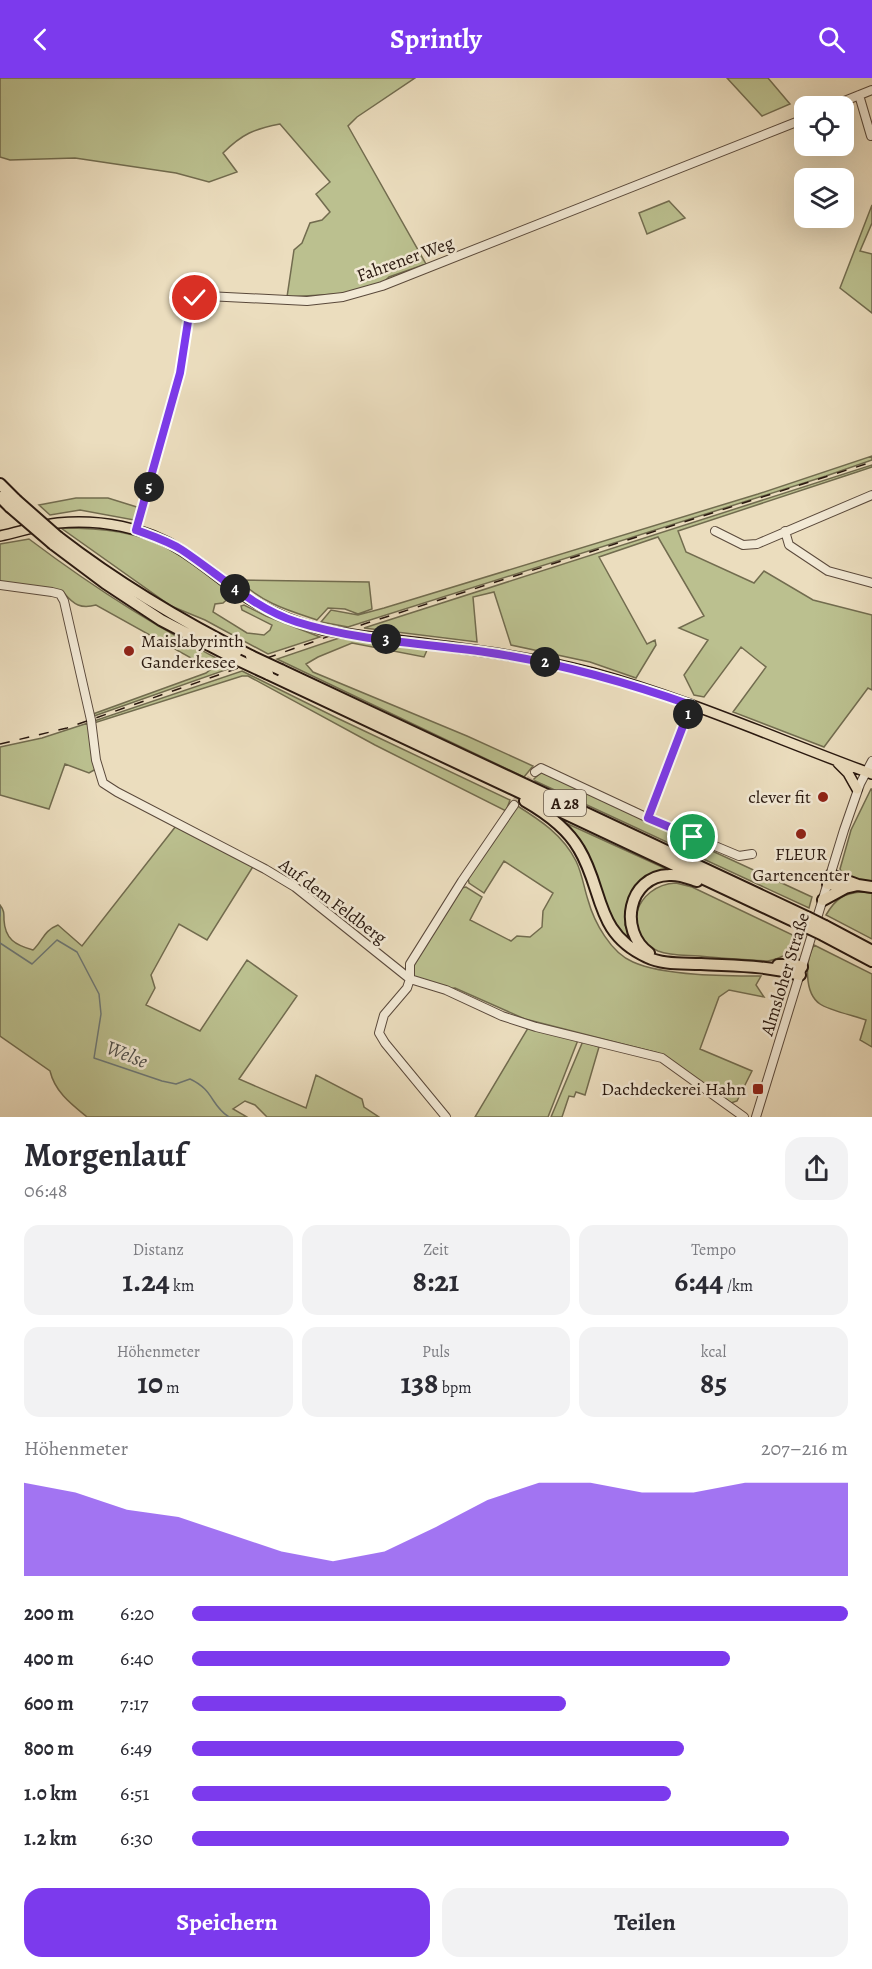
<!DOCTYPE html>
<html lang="de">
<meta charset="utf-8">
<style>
body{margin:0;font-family:Alegreya,serif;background:#f2f2f3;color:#2b2b33;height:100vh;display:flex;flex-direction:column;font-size:22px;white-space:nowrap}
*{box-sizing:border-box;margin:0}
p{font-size:20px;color:#7c7c81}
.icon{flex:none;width:33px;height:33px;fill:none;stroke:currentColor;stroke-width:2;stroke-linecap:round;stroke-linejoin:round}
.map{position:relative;height:1039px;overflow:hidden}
.drawer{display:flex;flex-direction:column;background:#fff;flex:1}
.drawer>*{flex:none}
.tools{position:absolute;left:794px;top:18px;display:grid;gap:12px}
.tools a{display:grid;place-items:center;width:60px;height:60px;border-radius:12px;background:#fff;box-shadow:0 6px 24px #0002;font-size:30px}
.pin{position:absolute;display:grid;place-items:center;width:51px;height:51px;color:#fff;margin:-26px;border:3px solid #fff;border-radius:50%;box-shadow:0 2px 6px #0007}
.km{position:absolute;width:30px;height:30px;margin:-15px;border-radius:50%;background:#222;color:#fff;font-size:16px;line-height:30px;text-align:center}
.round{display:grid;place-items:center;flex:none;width:63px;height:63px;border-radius:18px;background:#f2f2f3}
.summary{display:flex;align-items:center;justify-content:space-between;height:102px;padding:0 24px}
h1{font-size:33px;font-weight:600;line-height:45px}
.figures{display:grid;grid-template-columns:repeat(3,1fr);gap:9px;height:102px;padding:6px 24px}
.figures div{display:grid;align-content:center;border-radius:15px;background:#f2f2f3;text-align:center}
.figures b{font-size:30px;font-weight:600}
.figures small{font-size:16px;font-weight:400}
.figures p{font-size:16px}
.chart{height:168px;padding:12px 24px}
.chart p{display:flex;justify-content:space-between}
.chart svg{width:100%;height:108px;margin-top:6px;fill:#7c3aed;opacity:.7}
.cta{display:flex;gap:12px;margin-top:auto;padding:12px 24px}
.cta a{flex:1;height:69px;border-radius:18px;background:#7c3aed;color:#fff;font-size:24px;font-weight:600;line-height:69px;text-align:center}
.cta a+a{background:#f2f2f3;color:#2b2b33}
ul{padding:0 24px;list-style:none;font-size:20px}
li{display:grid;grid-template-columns:96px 72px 1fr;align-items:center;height:45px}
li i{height:15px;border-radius:8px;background:#7c3aed}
header{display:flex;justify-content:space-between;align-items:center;height:78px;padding:0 24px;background:#7c3aed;color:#fff;font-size:27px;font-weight:600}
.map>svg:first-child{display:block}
</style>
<header><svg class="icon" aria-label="back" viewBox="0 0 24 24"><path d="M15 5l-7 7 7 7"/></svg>Sprintly<svg class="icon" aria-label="search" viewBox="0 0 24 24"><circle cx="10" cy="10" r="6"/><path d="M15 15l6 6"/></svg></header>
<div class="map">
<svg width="872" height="1039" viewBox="0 0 872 1039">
<rect width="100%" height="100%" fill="#ebddbe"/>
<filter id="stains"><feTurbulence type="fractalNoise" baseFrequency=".00333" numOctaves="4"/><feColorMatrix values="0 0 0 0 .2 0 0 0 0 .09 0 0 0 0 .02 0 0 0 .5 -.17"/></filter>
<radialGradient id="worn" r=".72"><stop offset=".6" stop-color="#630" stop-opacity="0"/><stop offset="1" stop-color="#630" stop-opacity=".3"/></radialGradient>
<path fill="#bbc08f" stroke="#726c4f" stroke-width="1.5" d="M0,0h415l-58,39 -9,9 78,138 -37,13 -8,8 -42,9 -52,3 7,-47 8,-7 8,-20 12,-3 8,-8 -14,-18 14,-12 -50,-58c-26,5 -38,10 -57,29l14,19 -28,10 -33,-9 -101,-15 -65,2 -10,-3z
M727,0h41l22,26 -28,12z
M669,123l16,17 -38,16 -8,-21z
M872,127v18l-12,28 12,3v59l-32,-25z
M872,378v4l-46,16 -478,151 -27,-5 10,-12 27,5 26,-7 374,-114z
M872,387v2l-15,5 -179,59 8,21 68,31 10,-12 49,29 59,15v75l-4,-2 -44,59 -91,-35 33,-45 -25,-20 -37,50 -10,-2 -10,-20 24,-35 -29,-12 25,-12 -46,-79 -59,20 48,87 8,-4 1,5 -20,33 -46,-16 -79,-17 -17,-53 -21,5 4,45 -113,-14z
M76,420h32l32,10 -6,12 -54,-10 -30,5 -11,-10z
M61,450c39,0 79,3 113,24 20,12 38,27 57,41v3l-8,7 -8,1 -2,8 34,21 17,2 6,-5 2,-5 -30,-15 -1,-4 3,-1 22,11 54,21 -52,17 -63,-34 -34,-14z
M29,461c65,49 132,92 205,128l-140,49 -1,-2 113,-41 5,-4 -115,-64c-15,4 -22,0 -32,-12l-64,-11v-38z
M239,502l130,2 3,27 -14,5 -13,-5 -17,-1 -11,12c-30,-10 -55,-17 -78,-40z
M339,560l89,10 -4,9 -72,-14 -34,14 -12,7 7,8 154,64 66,30 -9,11 -247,-118z
M242,593l95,47 173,82 -4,11 -131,-66 -127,-69h-6l-148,47v-2z
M88,645l8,46 -7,4 -24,-9 -16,45 -49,-14v-48l42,-9z
M541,694l271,125 -3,11 -276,-128z
M871,711h1v93c-11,-2 -27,-2 -32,-13l11,-39z
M516,727c24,15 47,30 60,56 6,12 8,27 12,39 6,22 23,53 45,62 31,14 94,14 128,14l-5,9 8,12 -35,-7 -10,7 -19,52 52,22 -15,30 -6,2 -73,-50 -133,-34 -70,-31 -9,1 -33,-11v-16l48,-74 5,-1 16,10 -12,23 41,21 6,-5 13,1 12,-10 1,-16 10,-18 -49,-32 -20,32 -15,-10 -1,-5z
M557,741l116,53h-8l-37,32 -3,21 8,21 -18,-17 -15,-31z
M176,748l78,39 -47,75 -28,-16 -28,51 4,13 -9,17 54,26 47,-71 50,36 -58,83 67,29 10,-33 46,24 2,8 15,10h-112l-12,-12 -10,-4 -12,8 14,8h-160c-16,-13 -32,-25 -37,-46l-50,-35v-131c4,5 4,8 4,15 1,19 11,25 29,30 10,-9 10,-19 25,-25l24,21z
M676,805l16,4 109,52c-7,12 -20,20 -33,22 -23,-1 -46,-3 -69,-5 -14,-1 -28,0 -41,-5 -39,-16 -23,-66 18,-68z
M863,814l9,1v46l-46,-24c10,-17 18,-22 37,-23z
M814,867l58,29v73l-12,-7 6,-20c-11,-4 -38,-10 -46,-16 -16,-11 -15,-43 -6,-59z
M528,950l50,12 -30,77h-73z
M583,963l16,6 -14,48 -9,-3 -2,5 -5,-1 -7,21h-11z"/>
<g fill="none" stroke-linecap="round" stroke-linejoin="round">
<path stroke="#6e7977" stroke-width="1.5" d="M0,830v8
M0,865l32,21 25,-24 20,12 22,42 2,20 -7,44 68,23 14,3 14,-5c24,11 21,27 39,38"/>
<path stroke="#c4b69b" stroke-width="8" stroke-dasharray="8 4" stroke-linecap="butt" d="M514,727l21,-33"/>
<g stroke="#5a493b" stroke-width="10">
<path id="minor" d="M859,17l12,41
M832,28l40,-16
M136,452l44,-157 9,-58 6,-17 12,-2 100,5 36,-4 39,-11 422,-167
M715,453l28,14 14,-1 115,-49
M785,453l4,14 39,26 44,12
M0,507l52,7 8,2 4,7 27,119 5,40 7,23 14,9 148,77 30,18 115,92 36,11 56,26 34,11 126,31 82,59
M535,694l6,-4 107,50 91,38 13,-2
M648,740l43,-113
M446,1039l-61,-74 -6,-10 5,-18 23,-27 3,-9v-15l52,-83 52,-76
M756,1039l88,-287 16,-46 12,-23"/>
</g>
<g stroke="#29180f" stroke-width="12">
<path id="major" d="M0,458c19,-4 39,-11 58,-13 41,-4 88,4 123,27 21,13 39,29 59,43 26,18 53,29 83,37
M363,558c77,10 155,17 230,37 95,26 186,67 279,101
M838,685l10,10 9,16"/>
</g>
<g stroke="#29180f" stroke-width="14">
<path id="highway" d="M0,406l16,16
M0,419l10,10
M58,459c62,48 123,84 193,119
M53,466l52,39 56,37 77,40
M281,592l526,247
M268,596l536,252
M525,723c21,12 42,27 54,48 25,41 15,84 68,108 16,8 36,6 54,7 35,2 64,1 99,11
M831,797l27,10 14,2
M828,806l17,4
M823,822l22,-12 13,-3
M825,848l47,25
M823,857l49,26
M649,875c-31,-22 -21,-77 20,-78 10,-1 19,3 28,6
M778,887h18l6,2"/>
</g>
<use href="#minor" stroke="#f2e9d5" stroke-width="8"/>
<use href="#major" stroke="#ebddbe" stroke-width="9"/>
<use href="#highway" stroke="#ebddbe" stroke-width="10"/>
<path stroke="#29180f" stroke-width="1.5" stroke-dasharray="10 10" stroke-linecap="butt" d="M0,666l67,-16 297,-104 508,-162"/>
<g stroke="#29180f" stroke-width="12" stroke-linecap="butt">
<path id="major-bridge" d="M323,552l40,6"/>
</g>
<g stroke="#29180f" stroke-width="14" stroke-linecap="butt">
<path id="highway-bridge" d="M16,422l42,37
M10,429l43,37
M251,578l30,14
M238,582l30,14
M807,839l18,9
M804,848l19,9"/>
</g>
<use href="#major-bridge" stroke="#ebddbe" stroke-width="9"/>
<use href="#highway-bridge" stroke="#ebddbe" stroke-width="10"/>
</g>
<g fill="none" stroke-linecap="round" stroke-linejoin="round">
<g stroke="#fff" stroke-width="12">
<path id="route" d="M195,220l-6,17 -9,58 -44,157c16,6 32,11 46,20 38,25 71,58 115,72 60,19 126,21 188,30 71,10 138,29 206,53l-43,113 45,19"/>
</g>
<use href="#route" stroke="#7c3aed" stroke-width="8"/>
</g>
<g fill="#8f2418" stroke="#f2e9d5" stroke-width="2">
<circle cx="129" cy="573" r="6"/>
<circle cx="823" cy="719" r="6"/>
<circle cx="801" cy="756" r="6"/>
<rect x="752" y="1005" width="12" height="12" rx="3"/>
</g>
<g text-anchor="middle" stroke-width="5" stroke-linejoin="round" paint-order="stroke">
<rect fill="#f2e9d5" stroke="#65574a" stroke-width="1.5" x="544" y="712" width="42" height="26" rx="4.5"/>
<g font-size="16" font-weight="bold" fill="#29180f">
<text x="565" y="731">A 28</text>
</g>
<g font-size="18" fill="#29180f" stroke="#f2e9d5">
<text transform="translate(405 181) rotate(-20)" y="6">Fahrener Weg</text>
<text transform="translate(333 823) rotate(37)" y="6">Auf dem Feldberg</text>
<text transform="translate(785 896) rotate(-73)" y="6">Almsloher Straße</text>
</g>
<g font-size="18" fill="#29180f" stroke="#f2e9d5" text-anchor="end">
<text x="141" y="569" text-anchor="start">Maislabyrinth<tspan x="141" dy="21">Ganderkesee</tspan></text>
<text x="811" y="725">clever fit</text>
<text x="801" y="782" text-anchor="middle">FLEUR<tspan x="801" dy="21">Gartencenter</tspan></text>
<text x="746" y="1017">Dachdeckerei Hahn</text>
</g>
<g font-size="20" font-style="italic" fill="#51514c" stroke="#f2e9d5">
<text transform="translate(127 976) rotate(22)" y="7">Welse</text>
</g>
</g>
<rect width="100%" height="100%" filter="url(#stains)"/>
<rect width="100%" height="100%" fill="url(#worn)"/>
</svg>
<div class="tools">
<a><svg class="icon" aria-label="locate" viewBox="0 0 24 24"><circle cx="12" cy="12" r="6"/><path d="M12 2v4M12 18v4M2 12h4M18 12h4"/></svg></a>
<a><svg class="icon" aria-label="layers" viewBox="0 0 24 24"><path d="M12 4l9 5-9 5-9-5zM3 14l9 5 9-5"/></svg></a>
</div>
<div class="pin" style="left:693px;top:759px;background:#1e9e55"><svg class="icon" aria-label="arrive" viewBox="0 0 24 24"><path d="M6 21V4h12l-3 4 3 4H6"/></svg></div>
<div class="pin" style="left:195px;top:220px;background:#d93025"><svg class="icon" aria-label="check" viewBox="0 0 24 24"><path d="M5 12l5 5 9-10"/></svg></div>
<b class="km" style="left:688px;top:636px">1</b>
<b class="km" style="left:545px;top:584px">2</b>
<b class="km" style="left:386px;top:561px">3</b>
<b class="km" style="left:235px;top:511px">4</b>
<b class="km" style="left:149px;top:409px">5</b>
</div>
<section class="drawer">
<div class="summary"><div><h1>Morgenlauf</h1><p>06:48</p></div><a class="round"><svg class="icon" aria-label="share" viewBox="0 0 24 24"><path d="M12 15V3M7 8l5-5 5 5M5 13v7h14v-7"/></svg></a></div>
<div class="figures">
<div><p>Distanz</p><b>1.24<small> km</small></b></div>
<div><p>Zeit</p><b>8:21</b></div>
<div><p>Tempo</p><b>6:44<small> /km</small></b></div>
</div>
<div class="figures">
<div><p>Höhenmeter</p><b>10<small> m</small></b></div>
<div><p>Puls</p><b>138<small> bpm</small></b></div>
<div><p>kcal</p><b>85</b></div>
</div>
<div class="chart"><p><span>Höhenmeter</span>207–216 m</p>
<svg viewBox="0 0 160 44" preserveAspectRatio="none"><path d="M0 44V6L10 10L20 17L30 20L40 27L50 34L60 38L70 34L80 24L90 13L100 6L110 6L120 10L130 10L140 6L150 6L160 6V44z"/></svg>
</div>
<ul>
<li><b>200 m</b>6:20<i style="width:100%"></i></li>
<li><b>400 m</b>6:40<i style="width:82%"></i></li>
<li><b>600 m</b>7:17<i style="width:57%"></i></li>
<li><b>800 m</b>6:49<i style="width:75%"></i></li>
<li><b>1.0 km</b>6:51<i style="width:73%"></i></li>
<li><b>1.2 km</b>6:30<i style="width:91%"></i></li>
</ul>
<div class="cta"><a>Speichern</a><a>Teilen</a></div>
</section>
